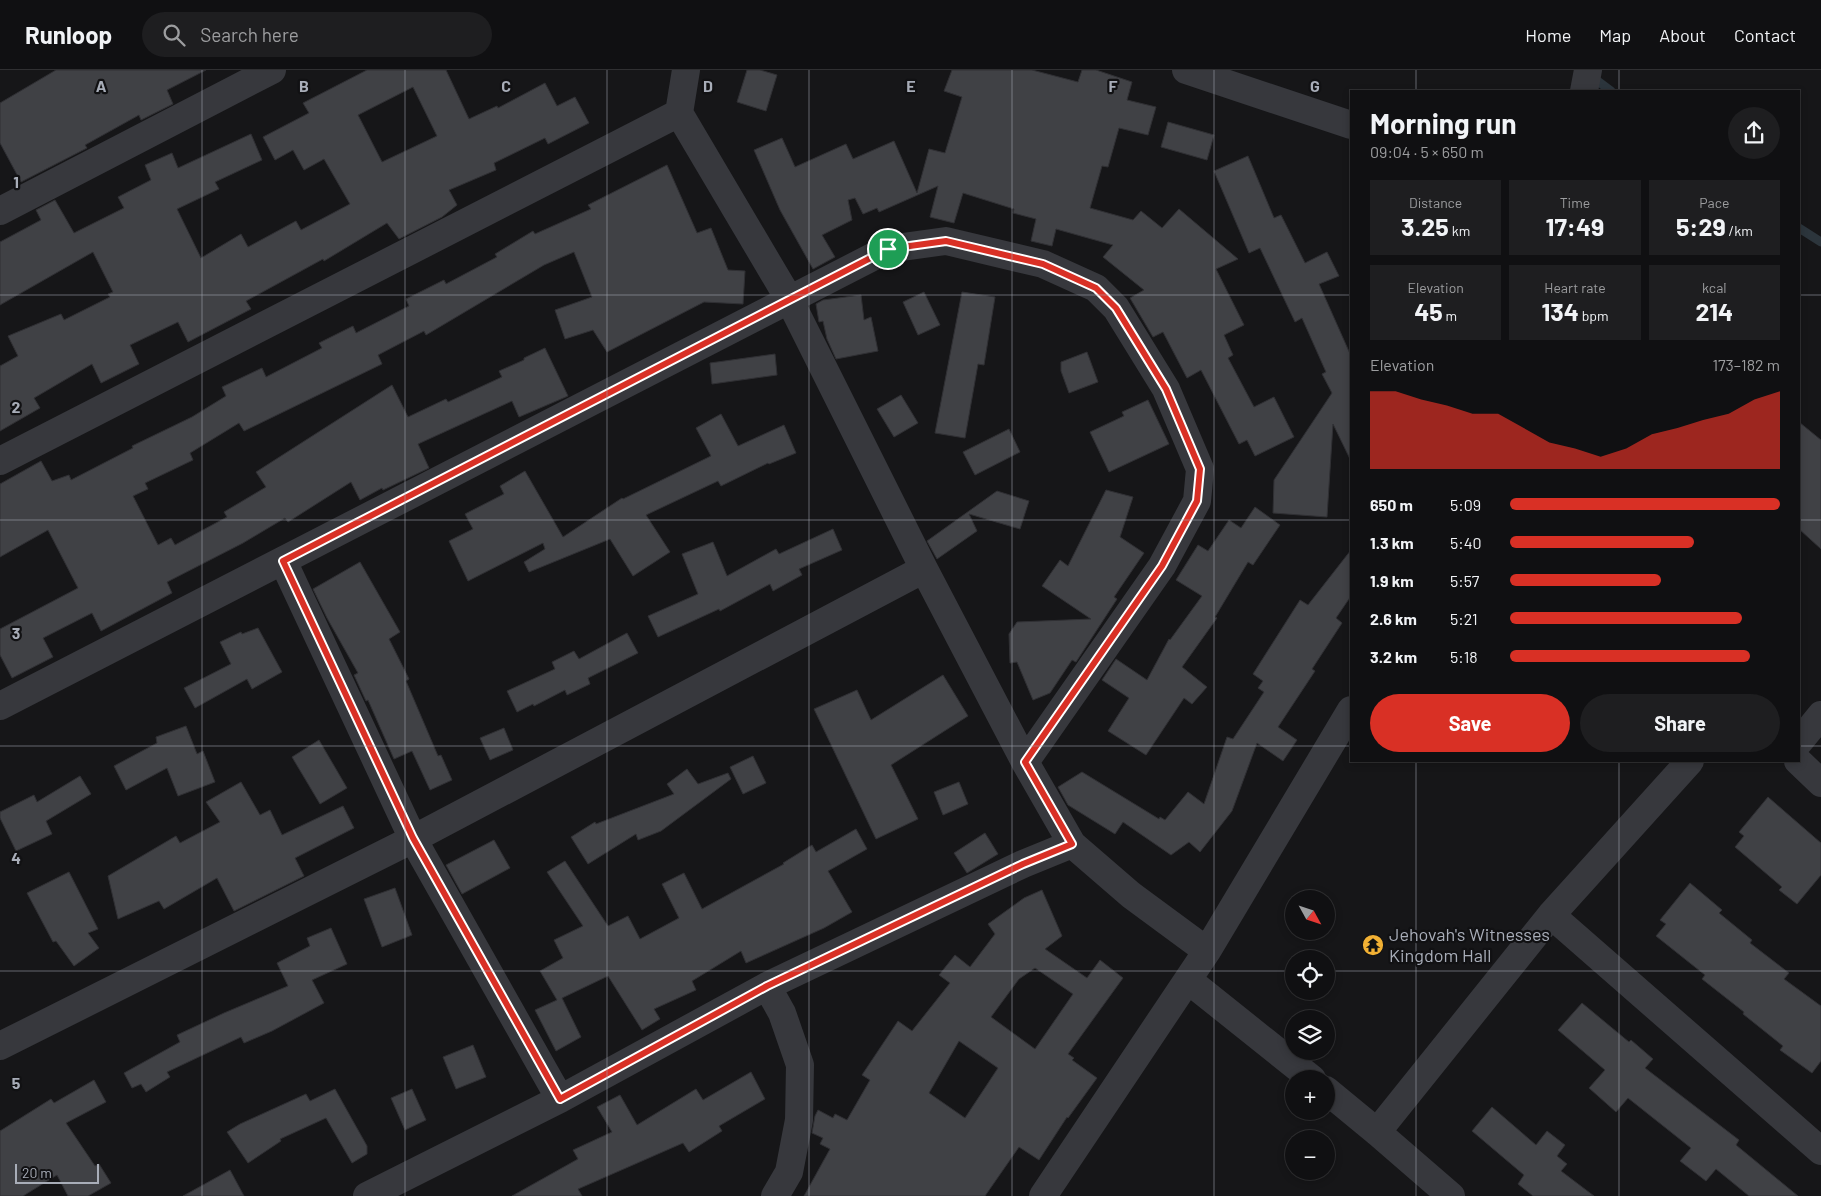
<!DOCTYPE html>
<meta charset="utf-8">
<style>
body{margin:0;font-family:Barlow,sans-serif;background:#1e1e20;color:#f1f3f6;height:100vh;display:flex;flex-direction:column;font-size:19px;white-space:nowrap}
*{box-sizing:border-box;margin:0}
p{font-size:16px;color:#9c9d9f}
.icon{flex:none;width:28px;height:28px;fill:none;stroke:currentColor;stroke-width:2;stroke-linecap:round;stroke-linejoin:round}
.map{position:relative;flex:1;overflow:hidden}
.details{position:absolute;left:1350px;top:20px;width:450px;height:672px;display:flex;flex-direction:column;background:#101012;border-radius:0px;box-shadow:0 2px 8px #0003,0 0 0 1px #303032}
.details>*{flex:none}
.needle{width:32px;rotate:130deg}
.controls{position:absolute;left:1285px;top:820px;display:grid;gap:10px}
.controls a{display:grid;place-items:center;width:50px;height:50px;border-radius:50%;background:#101012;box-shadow:0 2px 8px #0003,0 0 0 1px #303032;font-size:25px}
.scale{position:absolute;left:15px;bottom:12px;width:84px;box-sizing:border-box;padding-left:5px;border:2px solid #a8adb8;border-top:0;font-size:14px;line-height:18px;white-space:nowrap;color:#a8adb8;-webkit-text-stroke:4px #111113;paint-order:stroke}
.pin{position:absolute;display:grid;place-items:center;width:42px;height:42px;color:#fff;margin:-21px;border:2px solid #fff;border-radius:50%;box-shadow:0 1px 5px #0007}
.round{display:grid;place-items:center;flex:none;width:52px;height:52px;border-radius:26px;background:#1e1e20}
.headline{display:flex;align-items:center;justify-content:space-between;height:85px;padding:0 20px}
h1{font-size:28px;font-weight:700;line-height:38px}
.metrics{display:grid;grid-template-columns:repeat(3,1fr);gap:8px;height:85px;padding:5px 20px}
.metrics div{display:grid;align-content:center;border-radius:0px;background:#1e1e20;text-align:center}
.metrics b{font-size:25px;font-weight:700}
.metrics small{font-size:14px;font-weight:400}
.metrics p{font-size:14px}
.chart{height:140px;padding:10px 20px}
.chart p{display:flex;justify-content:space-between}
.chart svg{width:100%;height:90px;margin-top:5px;fill:#d93025;opacity:.7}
.button{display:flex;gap:10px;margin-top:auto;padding:10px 20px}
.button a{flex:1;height:58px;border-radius:30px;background:#d93025;color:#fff;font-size:20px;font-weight:700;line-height:58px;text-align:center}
.button a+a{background:#1e1e20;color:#f1f3f6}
ul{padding:0 20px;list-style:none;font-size:16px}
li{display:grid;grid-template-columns:80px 60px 1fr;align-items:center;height:38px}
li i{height:12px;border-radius:6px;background:#d93025}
header{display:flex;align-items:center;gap:30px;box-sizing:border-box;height:70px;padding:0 25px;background:#101012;border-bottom:1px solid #303032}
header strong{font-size:24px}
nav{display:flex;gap:28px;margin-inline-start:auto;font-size:18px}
.search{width:350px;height:45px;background:#1e1e20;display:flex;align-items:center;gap:12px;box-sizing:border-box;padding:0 18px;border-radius:28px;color:#9c9d9f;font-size:19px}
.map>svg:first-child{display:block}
</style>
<header>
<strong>Runloop</strong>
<div class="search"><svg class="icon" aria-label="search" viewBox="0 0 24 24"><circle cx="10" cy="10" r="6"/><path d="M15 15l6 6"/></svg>Search here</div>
<nav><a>Home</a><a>Map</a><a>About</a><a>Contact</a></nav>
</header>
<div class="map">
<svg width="1821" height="1126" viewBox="0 0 1821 1126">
<rect width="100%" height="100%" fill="#161618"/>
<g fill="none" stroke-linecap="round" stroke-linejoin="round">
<path stroke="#2c353c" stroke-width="9" d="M1591,6l20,15
M1799,158l22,14"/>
</g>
<path fill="#404145" stroke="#303034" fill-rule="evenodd" d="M56,0h150l-39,20 6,14 -32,16 -2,-5 -54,30 2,3 -66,34 -21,-39v-40z
M367,0h79l23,49 28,-13 1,2 47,-25 12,23 18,-9 14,26 -41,21 -3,-6 -51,25 2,7 -47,20 8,15 -15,12 -43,22 -12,-16 -63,38 -1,-2 -77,42 5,8 -63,33 -10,-20 -48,23 9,19 -38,19 -9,-19 -58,34 6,10 -40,23v-65l18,-10 -10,-20 53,-22 3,6 46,-23 -2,-3 5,-2 -20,-40 -93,53v-63l41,-22 -5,-10 19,-10 19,33 50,-25 -6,-11 33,-17 -6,-15 27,-12 6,15 73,-34 11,26 -47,22 4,7 -42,20 24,49 40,-24 7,13 48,-26 5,9 49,-26 -26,-45 -20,11 -11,-20 -18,10 -12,-23 46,-24 -6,-10zM413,17l24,49 -55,26 -24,-47z
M747,0h13l17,5 -11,36 -29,-9z
M952,0h80l46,12 4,-12h14l36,12 -5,18 29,7 -8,28 -29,-7 -11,39 -6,-1 -12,42 43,12 8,-9 21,17 17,-19 59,50 -22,10 28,56 -20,10 9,20 -5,3 26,49 20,-10 20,40 -39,19 -8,-16 -8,4 -38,-74 -14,8 -24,-46 -10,5 -23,-39 14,-8 -41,-33 10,-12 -57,-16 -4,17 -21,-5 5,-22 -23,-6 1,-4 -51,-16 -9,30 -24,-6 8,-31 -59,26 -2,-4 -14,6 -8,-16 -7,2 4,20 -30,15 13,22 -22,12 -33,-59 -26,-60 28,-12 13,29 51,-23 7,15 41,-18 23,52 12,-44 16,4 17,-56 -18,-6z
M1168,52l46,13 -7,25 -46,-13z
M1248,86l26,62 7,-3 24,48 22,-11 12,24 -20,8 32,72v105l-18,-37 -6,93 -54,-4 1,-33 58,-87 -10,-19 4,-2 -24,-54 -7,4 -35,-74 -11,5 -35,-82z
M667,95l30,68 14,-5 17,42 17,1 -2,33 -39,-2 -97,50 -14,-22 -28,9 -10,-29 37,-13 -18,-45 -30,13 -118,70 -2,-4 -46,24 4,9 -138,67 -5,-8 -49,30 3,7 -48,23 3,6 -15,7 25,49 13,-7 4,7 52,-28 -3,-5 42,-25 -10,-15 136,-87 16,32 38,-18 2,3 54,-25 -3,-6 25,-11v-2l21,-10 23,48 -49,21 -7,-16 -94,43 11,24 -46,22 -1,-2 -22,12 -9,-18 -63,40 -3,-4 -42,25 -76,39 5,11 -71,38 -9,-18 -49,25 10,19 -41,21 -12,-23v-26l78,-41 -30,-58 -48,27v-73l41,-23 11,20 17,-6 2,5 62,-32 -1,-2 60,-29 34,-21 -4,-9 40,-19 4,9 56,-29 -3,-5 34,-17 3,7 53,-27 -3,-7 38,-19 2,4 51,-27 -2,-3 38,-23 2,3 56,-25 -3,-4z
M924,222l16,33 -22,10 -15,-33z
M962,222l33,5 -11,68 -6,-1 -13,74 -30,-5z
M861,225l3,25 7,-3 7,34 -42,8 -9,-20 -4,-18 -4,1 -3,-18 7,-4z
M1087,282l11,30 -29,11 -8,-22v-9z
M775,284l2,21 -65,9 -2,-21z
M901,325l17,28 -24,14 -17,-28z
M1148,330l21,44 -60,28 -19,-40 34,-16 -2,-4z
M721,344l17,32 46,-21 12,28 -27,11 -1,-1 -47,23 -3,-5 -72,34 24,37 -37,24 -23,-37 -81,33 -5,-10 21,-13 -2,-6 -75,38 -19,-40 24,-12 -8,-15 39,-20 -4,-8 25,-15 38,66 59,-39 1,1 88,-43 -15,-28z
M1799,352l22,18v109l-22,-20z
M1009,359l11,23 -45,23 -12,-23z
M1106,420l27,7 -13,40 24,16 -30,44 3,2 -41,63 -4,-2 -22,33 -17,7 -16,-38 -7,1 -1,-29 8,-12 74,-3 -49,-33 18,-26 8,6z
M997,421l32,10 -9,28 -51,-15 8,17 -40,28 -10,-18z
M1255,437l25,18 -27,40 -5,-3 -33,55 2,1 -35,49 25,20 -15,17 -8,-6 -38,57 -38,-24 21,-33 -27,-18 14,-21 31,21 22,-41 1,1 32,-44 -26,-16 22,-35 10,6 21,-31 12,8z
M833,459l9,21 -43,19 3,6 -29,16 -3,-7 -50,27 -1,-2 -61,28 -10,-21 50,-22 -16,-40 31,-12 14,34 49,-27 3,5z
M1351,480v46l-15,22 6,5 -30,46 3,2 -37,56 19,13 -14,21 -26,-18 -25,68 -32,41 -11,-10 -18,13 -48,-33 -8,12 -47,-29 -10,-18 24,-15 77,47 1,-2 5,3 23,-28 16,12 23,-67 6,2 31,-47 -6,-4 5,-7 -10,-7 47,-74 8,5z
M360,492l40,70 -11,7 20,40 -3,2 32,75 3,-1 11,25 -22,10 -18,-39 -18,8 -26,-59 -2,1 -12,-26 4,-2 -31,-55 -14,-29z
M258,558l24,44 -30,17 -5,-10 -52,29 -11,-20 47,-24 -11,-22 21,-10 1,2z
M627,563l11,20 -50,25 2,6 -23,11 -2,-5 -31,16 -1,-2 -16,8 -10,-21 48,-22 -3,-7 22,-11 5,8z
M943,605l25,41 -77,49 27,54 -42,20 -62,-130 43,-19 14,30z
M186,656l11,28 6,-3 12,31 -37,14 -11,-28 -41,22 -12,-24 43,-23 -1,-6z
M504,658l9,22 -23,10 -10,-22z
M319,670l28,48 -27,16 -28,-47z
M753,686l13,27 -23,11 -13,-27z
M687,699l11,15 30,-11 3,6 -70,52 -23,9 -2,-6 -48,30 -17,-27 24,-15 1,2 78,-30 -7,-10z
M80,706l11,18 -45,27 6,13 -36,17 -16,-33v-6l34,-17 3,7z
M241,712l19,33 10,-5 12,25 61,-29 11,22 -59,30 9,18 -70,35 -17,-33 -53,31 -5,-8 -41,18 -10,-43 68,-40 4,7 40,-21 -14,-20z
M959,712l9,22 -25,11 -9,-23z
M1768,727l53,46v32l-24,29 -18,-14 3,-3 -47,-40 9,-11 -5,-4z
M856,759l11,20 -39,22 24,41 -28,16 -78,35 -5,-12 -49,30 4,9 -42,19 6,10 -18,11 -34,-54 -46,22 19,39 -25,14 -21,-41 22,-10 -17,-29 23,-13 -9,-18 29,-14 -36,-54 18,-11 43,65 20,-10 12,23 39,-21 -17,-34 22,-11 18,36 82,-45 -1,-1 29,-18 4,7z
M985,763l13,21 -31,19 -13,-20z
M494,770l16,28 -48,26 -16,-29z
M69,802l29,57 -10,4 11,15 -25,18 -18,-25 -3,1 -26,-49z
M1690,813l32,27 -3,3 33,27 -2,3 39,30 -5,6 37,27v55l-9,12 -32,-23 3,-4 -40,-32 1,-2 -42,-33 3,-4 -49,-39 10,-12 -6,-4z
M395,818l17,47 -30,12 -18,-48z
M1042,820l20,46 -17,13 42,29 13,-18 23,18 -55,76 6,4 -2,2 25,18 -29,40 -1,-1 -28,43 -20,-13 -34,49h-181l26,-47 -10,-5 3,-6 -11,-5 3,-17 3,-6 15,8 2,-4 12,6 23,-40 -8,-5 36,-54 14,10 38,-48 -11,-8 16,-20 15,12 25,-33 -7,-10 36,-26zM1035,898l38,26 -38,55 -44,-32 28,-38zM959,971l39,27 -33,50 -36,-25z
M331,858l16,36 -35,16 12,23 -52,28 -28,12 -3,-6 -74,35 3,5 -24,15 -5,-8 -9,4 -8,-15 56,-31 -3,-7 47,-22 64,-27 -11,-23 33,-17 -3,-8z
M1582,933l47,39 2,-2 22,19 -8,9 94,72 -3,5 62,51h-49l-33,-27 -10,12 -26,-20 11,-13 -63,-50 -12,14 -27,-24 16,-18 -47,-40z
M473,975l13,32 -30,12 -13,-32z
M751,1002l14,27 -46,27 3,5 -33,21 -6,-9 -105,46 4,7h-70l66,-37 -5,-9 39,-18 -15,-25 23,-12 17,30 59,-36 7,11z
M94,1010l12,22 -40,21 29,43 4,-2 12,19 -23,13h-20l-11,-21 -34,21h-23v-65l51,-32 3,4z
M335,1019l32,57v8l-15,9 -26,-45 -46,21 1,2 -33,22 -21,-31 13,-8 66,-30 4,7z
M412,1019l14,31 -21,10 -14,-32z
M1492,1037l44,38 11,-14 18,14 -8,11 10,8 -6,7 33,25h-61l-15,-12 6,-9 -52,-44z
M230,1100l14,26h-61z"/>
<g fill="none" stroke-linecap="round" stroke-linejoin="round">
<path stroke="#37383d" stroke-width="28" d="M686,0l-7,43 110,186 135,270
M1186,0l165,55
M1584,21l4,-21
M0,141l272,-141
M0,391l679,-348
M283,491l130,278 147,260
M0,636l888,-457 58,-8 97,23 53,24 20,20 50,81 34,80 -3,32 -35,65 -137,196
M1799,672l22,-27
M1798,691l23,22
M1551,845l270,236
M1188,910l124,99
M0,976l413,-207 511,-270 101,193 47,82 59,51 76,56
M1326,1020l51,42 74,64
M1377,1062l174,-217 139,-154
M367,1126l193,-97 207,-113
M775,1126l14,-24 10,-52 1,-55 -18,-52 -15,-27 256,-122 49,-20
M1043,1126l164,-245 144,-241"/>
</g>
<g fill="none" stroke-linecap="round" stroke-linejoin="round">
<g stroke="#fff" stroke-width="10">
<path id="route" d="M946,171l97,23 53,24 20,20 50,81 34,80 -3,32 -35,65 -137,196 47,82 -49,20 -256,122 -207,113 -147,-261 -130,-277 605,-312z"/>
</g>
<use href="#route" stroke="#d93025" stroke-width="6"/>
</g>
<path fill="none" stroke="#a8adb8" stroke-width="1" stroke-opacity="0.55" d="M202,0v1126M405,0v1126M607,0v1126M809,0v1126M1012,0v1126M1214,0v1126M1416,0v21M1619,0v21M0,225h1351M1799,225h22M0,450h1351M1799,450h22M0,676h1351M1799,676h22M1416,691v435M1619,691v435M0,901h1294M1326,901h495"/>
<defs>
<g id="temple-disc" transform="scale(1.125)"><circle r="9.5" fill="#f2b134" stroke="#111113"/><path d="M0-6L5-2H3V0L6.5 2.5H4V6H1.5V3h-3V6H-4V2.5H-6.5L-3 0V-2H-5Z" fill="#111"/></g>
</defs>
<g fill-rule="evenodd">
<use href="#temple-disc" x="1373" y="875"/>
</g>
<g text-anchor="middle" stroke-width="4.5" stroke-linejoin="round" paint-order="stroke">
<g font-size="18" fill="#a8adb8" stroke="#111113" text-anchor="start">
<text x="1389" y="871">Jehovah's Witnesses<tspan x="1389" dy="21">Kingdom Hall</tspan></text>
</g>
</g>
<g font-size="16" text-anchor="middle" font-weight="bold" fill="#a8adb8" stroke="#111113" stroke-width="4.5" stroke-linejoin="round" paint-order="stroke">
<text x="101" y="22">A</text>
<text x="304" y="22">B</text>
<text x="506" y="22">C</text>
<text x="708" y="22">D</text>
<text x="911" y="22">E</text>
<text x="1113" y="22">F</text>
<text x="1315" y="22">G</text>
<text x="16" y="118">1</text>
<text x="16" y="343">2</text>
<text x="16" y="569">3</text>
<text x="16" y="794">4</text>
<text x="16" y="1019">5</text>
</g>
</svg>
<div class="controls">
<a><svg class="needle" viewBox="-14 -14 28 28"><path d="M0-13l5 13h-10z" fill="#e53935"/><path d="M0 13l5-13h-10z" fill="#9c9d9f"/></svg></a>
<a><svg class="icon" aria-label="locate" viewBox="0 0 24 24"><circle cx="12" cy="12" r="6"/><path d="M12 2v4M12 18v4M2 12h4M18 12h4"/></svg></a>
<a><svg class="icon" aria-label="layers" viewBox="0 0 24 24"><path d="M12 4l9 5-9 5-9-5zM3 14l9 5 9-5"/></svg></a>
<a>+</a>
<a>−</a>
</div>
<div class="scale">20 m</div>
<div class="pin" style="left:888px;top:179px;background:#1e9e55"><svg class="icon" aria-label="arrive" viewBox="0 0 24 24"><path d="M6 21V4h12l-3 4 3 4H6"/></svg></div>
<section class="details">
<div class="headline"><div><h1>Morning run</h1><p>09:04 · 5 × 650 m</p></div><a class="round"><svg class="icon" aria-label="share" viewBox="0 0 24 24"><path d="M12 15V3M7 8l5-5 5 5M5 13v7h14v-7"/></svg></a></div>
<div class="metrics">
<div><p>Distance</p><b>3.25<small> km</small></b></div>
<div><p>Time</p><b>17:49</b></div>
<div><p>Pace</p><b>5:29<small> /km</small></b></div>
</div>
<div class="metrics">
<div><p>Elevation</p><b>45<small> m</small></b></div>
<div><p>Heart rate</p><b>134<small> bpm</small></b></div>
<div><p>kcal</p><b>214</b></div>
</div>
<div class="chart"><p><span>Elevation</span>173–182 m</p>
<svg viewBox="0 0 160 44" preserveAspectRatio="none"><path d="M0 44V6L10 6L20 10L30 13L40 17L50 17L60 24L70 31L80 34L90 38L100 34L110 27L120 24L130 20L140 17L150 10L160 6V44z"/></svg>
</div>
<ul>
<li><b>650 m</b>5:09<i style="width:100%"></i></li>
<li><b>1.3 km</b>5:40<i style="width:68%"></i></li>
<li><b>1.9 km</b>5:57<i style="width:56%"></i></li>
<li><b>2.6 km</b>5:21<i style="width:86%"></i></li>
<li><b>3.2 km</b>5:18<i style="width:89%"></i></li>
</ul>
<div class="button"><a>Save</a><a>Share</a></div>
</section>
</div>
